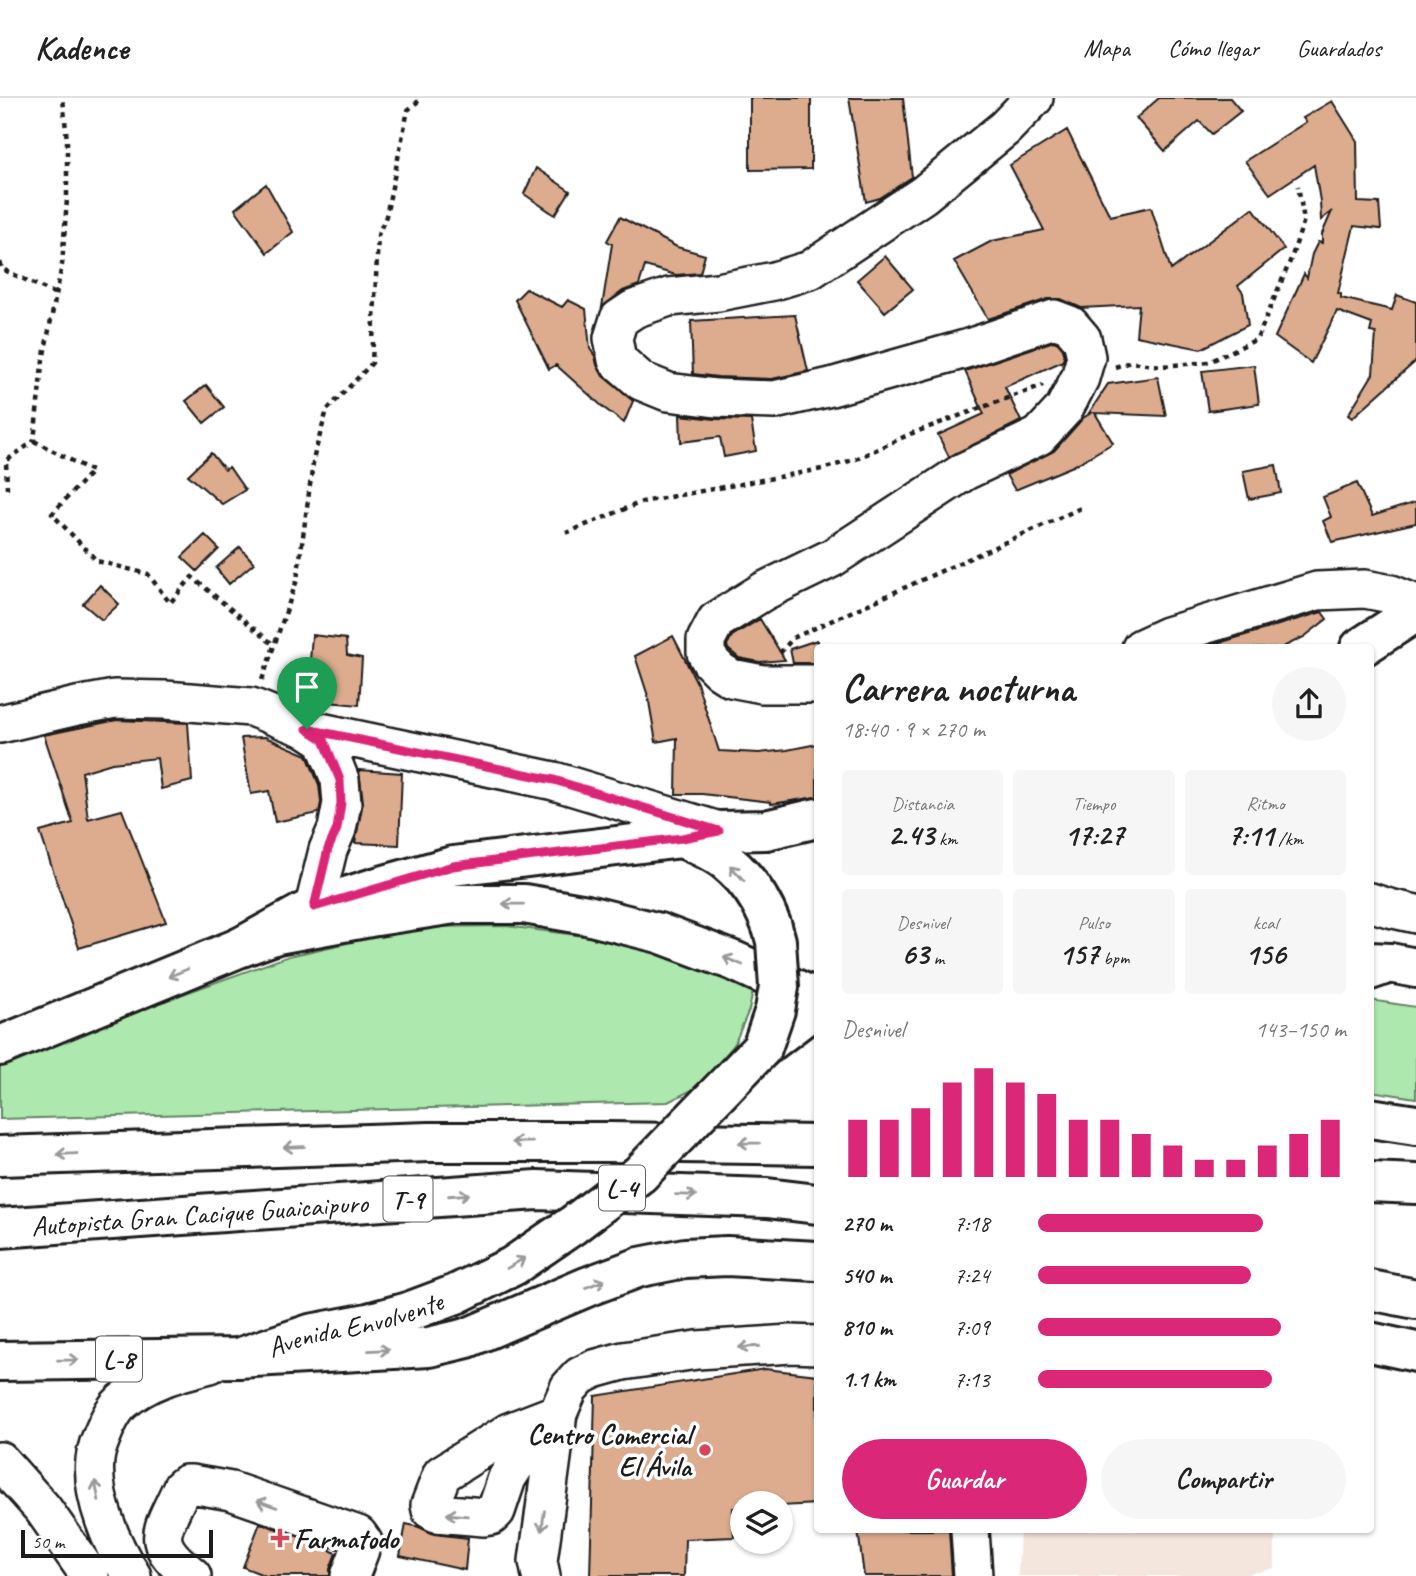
<!DOCTYPE html>
<html lang="es">
<meta charset="utf-8">
<style>
body{margin:0;font-family:Caveat,sans-serif;background:#f6f6f6;color:#222;height:100vh;display:flex;flex-direction:column;font-size:26px;white-space:nowrap}
*{box-sizing:border-box;margin:0}
p{font-size:23px;color:#767676}
.icon{flex:none;width:38px;height:38px;fill:none;stroke:currentColor;stroke-width:2;stroke-linecap:round;stroke-linejoin:round}
.map{position:relative;flex:1;overflow:hidden}
.panel{position:absolute;left:814px;top:546px;width:560px;height:889px;display:flex;flex-direction:column;background:#fff;border-radius:7px;box-shadow:0 2px 5px #0004}
.panel>*{flex:none}
.tools{position:absolute;left:730px;top:1393px;display:grid;gap:14px}
.tools a{display:grid;place-items:center;width:63px;height:63px;border-radius:50%;background:#fff;box-shadow:0 2px 5px #0004;font-size:35px}
.scale{position:absolute;left:21px;bottom:18px;width:192px;box-sizing:border-box;padding-left:7px;border:4px solid #1c1c1c;border-top:0;font-size:19px;line-height:24px;white-space:nowrap;color:#1c1c1c;-webkit-text-stroke:5px #fff;paint-order:stroke}
.pin{position:absolute;display:grid;place-items:center;width:60px;height:60px;color:#fff;margin:-72px -30px;border-radius:50% 50% 50% 0;rotate:-45deg;box-shadow:0 0 7px #0007}
.pin .icon{rotate:45deg}
.round{display:grid;place-items:center;flex:none;width:74px;height:74px;border-radius:37px;background:#f6f6f6}
.overview{display:flex;align-items:center;justify-content:space-between;height:119px;padding:0 28px}
h1{font-size:38px;font-weight:800;line-height:52px}
.figures{display:grid;grid-template-columns:repeat(3,1fr);gap:10px;height:119px;padding:7px 28px}
.figures div{display:grid;align-content:center;border-radius:7px;background:#f6f6f6;text-align:center}
.figures b{font-size:30px;font-weight:800}
.figures small{font-size:19px;font-weight:400}
.figures p{font-size:19px}
.chart{height:196px;padding:14px 28px}
.chart p{display:flex;justify-content:space-between}
.chart svg{width:100%;height:126px;margin-top:7px;stroke:#db2777;stroke-width:6}
.cta{display:flex;gap:14px;margin-top:auto;padding:14px 28px}
.cta a{flex:1;height:80px;border-radius:42px;background:#db2777;color:#fff;font-size:28px;font-weight:800;line-height:80px;text-align:center}
.cta a+a{background:#f6f6f6;color:#222}
ul{padding:0 28px;list-style:none;font-size:23px}
li{display:grid;grid-template-columns:112px 84px 1fr;align-items:center;height:52px}
li i{height:18px;border-radius:9px;background:#db2777}
header{display:flex;align-items:center;gap:42px;box-sizing:border-box;height:98px;padding:0 35px;background:#fff;border-bottom:2px solid #e0e0e0}
header strong{font-size:33px}
nav{display:flex;gap:38px;margin-inline-start:auto;font-size:24px}
.map>svg:first-child{display:block}
</style>
<header>
<strong>Kadence</strong>
<nav><a>Mapa</a><a>Cómo llegar</a><a>Guardados</a></nav>
</header>
<div class="map">
<svg width="1416" height="1478" viewBox="0 0 1416 1478">
<rect width="100%" height="100%" fill="#fff"/>
<filter id="ink" filterUnits="userSpaceOnUse"><feTurbulence type="fractalNoise" baseFrequency=".0143" numOctaves="2"/><feDisplacementMap in="SourceGraphic" scale="14" xChannelSelector="R" yChannelSelector="G"/><feConvolveMatrix kernelMatrix="1 2 1 2 8 2 1 2 1" color-interpolation-filters="sRGB"/></filter>
<g filter="url(#ink)">
<path fill="#f5e6dd" d="M1020,1432h255v38l-35,8h-222z"/>
<path fill="#ade8ae" stroke="#648265" stroke-width="2" d="M506,828l78,10 100,23 71,23 -6,28 -15,35 -36,42 -30,15 -668,17v-59l289,-104 63,-14 78,-15z
M1370,902l46,7v91l-46,-7z"/>
<path fill="#ddac8f" stroke="#1c1c1c" stroke-width="2" d="M750,0h61v71l-61,1z
M849,0h54l9,79 -32,21 -14,4z
M1159,0h71l11,13 -29,23 -13,-13 -34,30 -29,-33z
M1332,3l25,40 1,61 21,1 2,26 -27,-3 -16,67 3,1v4l51,12 5,-15 19,7v59l-64,57 -4,-3 25,-41 3,-41 -6,-1 2,-8 -35,-13 -26,52 -36,-26 29,-63 3,4 5,-24 6,-12 4,1v-9l10,-23 -11,9 -1,-19 -6,-36 -44,29 -25,-33 61,-39 -3,-4z
M1067,32l43,86 41,-9 20,63 82,-62 31,41 -46,37 5,7 5,32 -47,24 -65,-13 3,-31 -58,3 -20,-9h-13l-60,20 -34,-58 38,-20 52,-11 -34,-65z
M536,70l34,23 -15,24 -31,-21z
M266,86l27,48 -26,21 -32,-44z
M620,119l57,30 28,8 -5,18 -24,2 -31,-9 -6,19 -16,6 -21,16 10,-63 -5,-3z
M885,158l28,33 -28,23 -28,-32z
M526,191l36,18 6,-7 18,9 4,40 5,7 2,9 6,11 30,25 -9,22 -20,-15 -48,-43 -7,4 -34,-69z
M795,217l13,56 -36,8 -54,-2 -25,-3 -2,-53z
M1054,243l4,2 5,6 1,7 -1,5 -58,26 16,34 -72,36 -11,-22 46,-21 -19,-43z
M1254,267l5,39 -51,7 -6,-40z
M1158,279l8,39 -71,-3 18,30 -40,23 -58,24 -9,-15 48,-24 29,-33 8,-5h-2l19,-29z
M206,287l18,22 -20,16 -18,-22z
M680,317l35,4 36,1 5,31 -32,6 -4,-20 -39,5z
M211,355l14,17 4,-3 16,23 -23,14 -34,-29z
M1276,367l5,28 -32,6 -6,-28z
M1357,385l15,33 44,-14v21l-84,19 -9,-21 8,-4 -8,-20z
M205,437l14,14 -22,22 -15,-14z
M240,449l14,16 -25,21 -13,-16z
M100,487l19,19 -17,16 -19,-16z
M1322,514l5,7 -23,18 -23,11h-79z
M760,521l25,41 -25,2 -21,-4 -11,-9 -1,-4 5,-9z
M312,537l34,4 1,16 15,3 -3,47 -52,-5z
M673,538l24,47 22,68 40,2 28,-3 30,-6v53l-46,7v-2l-69,-8h-26l1,-56 -21,4 -8,-46 -13,-40z
M817,542v23h-24l-3,-14z
M117,622l71,3 4,58 -31,8 -4,-31 -45,5 -30,9 6,47 34,-9 44,112 -87,26 -39,-116 33,-9 -29,-88z
M265,639l42,18 12,30 2,17 -2,11 -44,9 -6,-31 -18,3 -10,-56z
M359,672l43,3 -3,72 -44,-2 8,-41z
M765,1271l52,6v129l-37,2v-3h-38v5h-9l1,29 -49,2 -1,37h-94l5,-180z
M260,1425l71,25 -1,2 6,3 -6,16v7h-64l-23,-9z
M406,1426l13,3 15,7 34,4 -3,32 -65,-14z
M858,1432h91l3,46h-88z"/>
<g fill="none" stroke-linecap="round" stroke-linejoin="round">
<g stroke="#1c1c1c" stroke-width="42">
<path id="minor" d="M1141,550l26,-12 150,-45 48,-2 26,5 25,10
M817,586h-55l-31,-6 -11,-7 -9,-9 -5,-9v-13l10,-19 48,-30 68,-33 133,-87 74,-35 25,-27 16,-31 6,-21 -4,-18 -12,-14 -16,-6 -85,29 -138,39 -57,13 -58,-2 -48,-6 -27,-11 -24,-21 -4,-22 6,-19 15,-10 35,-12 49,-5 56,-11 36,-11 113,-75 82,-67 29,-30
M0,626l77,-18 38,-7 50,1 86,7 56,22 247,52 165,50
M307,631l17,11 16,40 2,23 -5,26 -9,21 -14,57
M1370,804l19,6 27,6
M554,1338l-30,16 -17,26 -11,33 -5,5 -7,1 -48,-4 -5,-3 -1,-5 12,-31 67,-42 49,-19
M0,1363l43,48 47,67
M970,1432l3,46
M132,1478c-20,-30 -41,-79 -37,-116 1,-13 7,-24 12,-36 4,-8 8,-16 15,-22 25,-22 57,-30 88,-38
M192,1478c-45,-36 -30,-43 -10,-89l4,-3h5l40,7 127,44 5,7 -13,34
M541,1478l-3,-15 20,-148 11,-25 11,-12 14,-7 29,-8 74,-11 94,-6 26,1"/>
</g>
<g stroke="#1c1c1c" stroke-width="44">
<g id="major">
<path d="M1360,550l56,-36"/>
<path d="M682,740c15,7 33,14 45,24 21,17 36,41 45,65"/>
<path d="M1370,864l20,1 26,5"/>
<path d="M0,948l241,-99 73,-40 60,-19 79,-22 229,-28 37,-7 47,-1 51,-12"/>
<path d="M762,950l55,-42"/>
<path id="s1" d="M0,1263l238,-3 72,-24 58,-11 40,-11 48,-18"/>
</g>
</g>
<g stroke="#1c1c1c" stroke-width="44">
<g id="highway">
<path d="M241,849l36,-13 93,-17 85,-13h69l63,11 72,18 75,28 83,38"/>
<path d="M1370,872l20,-7"/>
<path d="M1370,1020l46,7"/>
<path d="M0,1058l429,-14h179l209,3"/>
<path d="M1370,1084l46,2"/>
<path id="s2" d="M0,1130l537,-38 230,8 50,6"/>
<path d="M1370,1192l46,9"/>
<path d="M1370,1244l46,10"/>
<path d="M238,1260l191,-11 38,-9 122,-52 51,-19 45,-9 42,-2 90,5"/>
</g>
</g>
<path stroke="#1c1c1c" stroke-width="4.5" stroke-dasharray="5 5" stroke-linecap="butt" d="M0,164l2,7 54,25
M1115,269l15,-5 32,4 47,-4 48,-23 34,-80 13,-39 -6,-34
M34,343l58,30 -40,43 45,47 51,13 22,29 22,-26 83,69
M7,391l-1,-28 28,-20 8,-76 20,-100 5,-66v-58l-4,-43
M566,435l76,-31 180,-33 34,-10 54,-25 133,-49
M780,555l13,-15 288,-130
M262,582l35,-100 17,-124 13,-46 45,-47 6,-128 8,-19 22,-106 14,-12"/>
<use href="#minor" stroke="#fff" stroke-width="37"/>
<use href="#major" stroke="#fff" stroke-width="38"/>
<use href="#highway" stroke="#fff" stroke-width="38"/>
<g stroke="#1c1c1c" stroke-width="44" stroke-linecap="butt">
<path id="major-bridge" d="M456,1196l57,-28 60,-41 67,-51 122,-126 13,-38 4,-23 -3,-46 -4,-14"/>
</g>
<use href="#major-bridge" stroke="#fff" stroke-width="38"/>
</g>
<defs><path id="oneway-shaft" d="M-6 0H5M1.5-3L5.5 0L1.5 3" fill="none" stroke-width="1.6" stroke-linecap="round" stroke-linejoin="round" transform="scale(1.75)"/></defs>
<g stroke="#999">
<use href="#oneway-shaft" transform="translate(737 775) rotate(-132)"/>
<use href="#oneway-shaft" transform="translate(513 806) rotate(-179)"/>
<use href="#oneway-shaft" transform="translate(733 863) rotate(-158)"/>
<use href="#oneway-shaft" transform="translate(178 875) rotate(158)"/>
<use href="#oneway-shaft" transform="translate(522 1044) rotate(180)"/>
<use href="#oneway-shaft" transform="translate(749 1045) rotate(-179)"/>
<use href="#oneway-shaft" transform="translate(294 1049) rotate(178)"/>
<use href="#oneway-shaft" transform="translate(67 1056) rotate(178)"/>
<use href="#oneway-shaft" transform="translate(459 1097) rotate(-4)"/>
<use href="#oneway-shaft" transform="translate(686 1097) rotate(2)"/>
<use href="#oneway-shaft" transform="translate(516 1165) rotate(-31)"/>
<use href="#oneway-shaft" transform="translate(595 1186) rotate(-21)"/>
<use href="#oneway-shaft" transform="translate(749 1249) rotate(176)"/>
<use href="#oneway-shaft" transform="translate(379 1252) rotate(-3)"/>
<use href="#oneway-shaft" transform="translate(68 1262) rotate(-1)"/>
<use href="#oneway-shaft" transform="translate(97 1393) rotate(-101)"/>
<use href="#oneway-shaft" transform="translate(267 1406) rotate(-161)"/>
<use href="#oneway-shaft" transform="translate(457 1417) rotate(-175)"/>
<use href="#oneway-shaft" transform="translate(543 1423) rotate(98)"/>
</g>
</g>
<g fill="none" stroke-linecap="round" stroke-linejoin="round" filter="url(#ink)">
<g stroke="#fff" stroke-width="14">
<path id="route" d="M307,631l247,51 165,51 -37,7 -229,28 -139,41 14,-58 9,-20 4,-26 -1,-23 -16,-40z"/>
</g>
<use href="#route" stroke="#db2777" stroke-width="9"/>
</g>
<g fill="#d1495b" stroke="#fff" stroke-width="2.5">
<circle cx="705" cy="1352" r="7"/>
<path d="M276.5 1429.5h7v7h7v7h-7v7h-7v-7h-7v-7h7z"/>
</g>
<g text-anchor="middle" stroke-width="7" stroke-linejoin="round" paint-order="stroke">
<g fill="#fff" stroke="#606060" stroke-width="2">
<rect x="599" y="1067.5" width="46" height="45" rx="5"/>
<rect x="383.5" y="1078.5" width="49" height="45" rx="5"/>
<rect x="96" y="1238.5" width="46" height="45" rx="5"/>
</g>
<g font-size="26" font-weight="bold" fill="#1c1c1c">
<text x="622" y="1099">L-4</text>
<text x="408" y="1110">T-9</text>
<text x="119" y="1270">L-8</text>
</g>
<g font-size="28" fill="#1c1c1c" stroke="#fff">
<text dy="10" stroke="none"><textPath href="#s2" startOffset="200">Autopista Gran Cacique Guaicaipuro</textPath></text>
<text dy="10" stroke="none"><textPath href="#s1" startOffset="360">Avenida Envolvente</textPath></text>
</g>
<g font-size="28" font-weight="bold" fill="#1c1c1c" stroke="#fff" text-anchor="end">
<text x="691" y="1346">Centro Comercial<tspan x="691" dy="32">El Ávila</tspan></text>
<text x="294" y="1450" text-anchor="start">Farmatodo</text>
</g>
</g>
</svg>
<div class="tools">
<a><svg class="icon" aria-label="layers" viewBox="0 0 24 24"><path d="M12 4l9 5-9 5-9-5zM3 14l9 5 9-5"/></svg></a>
</div>
<div class="scale">50 m</div>
<div class="pin" style="left:307px;top:631px;background:#1e9e55"><svg class="icon" aria-label="arrive" viewBox="0 0 24 24"><path d="M6 21V4h12l-3 4 3 4H6"/></svg></div>
<section class="panel">
<div class="overview"><div><h1>Carrera nocturna</h1><p>18:40 · 9 × 270 m</p></div><a class="round"><svg class="icon" aria-label="share" viewBox="0 0 24 24"><path d="M12 15V3M7 8l5-5 5 5M5 13v7h14v-7"/></svg></a></div>
<div class="figures">
<div><p>Distancia</p><b>2.43<small> km</small></b></div>
<div><p>Tiempo</p><b>17:27</b></div>
<div><p>Ritmo</p><b>7:11<small> /km</small></b></div>
</div>
<div class="figures">
<div><p>Desnivel</p><b>63<small> m</small></b></div>
<div><p>Pulso</p><b>157<small> bpm</small></b></div>
<div><p>kcal</p><b>156</b></div>
</div>
<div class="chart"><p><span>Desnivel</span>143–150 m</p>
<svg viewBox="0 0 160 44" preserveAspectRatio="none"><path d="M5 44V24M15 44V24M25 44V20M35 44V11M45 44V6M55 44V11M65 44V15M75 44V24M85 44V24M95 44V29M105 44V33M115 44V38M125 44V38M135 44V33M145 44V29M155 44V24"/></svg>
</div>
<ul>
<li><b>270 m</b>7:18<i style="width:73%"></i></li>
<li><b>540 m</b>7:24<i style="width:69%"></i></li>
<li><b>810 m</b>7:09<i style="width:79%"></i></li>
<li><b>1.1 km</b>7:13<i style="width:76%"></i></li>
</ul>
<div class="cta"><a>Guardar</a><a>Compartir</a></div>
</section>
</div>
